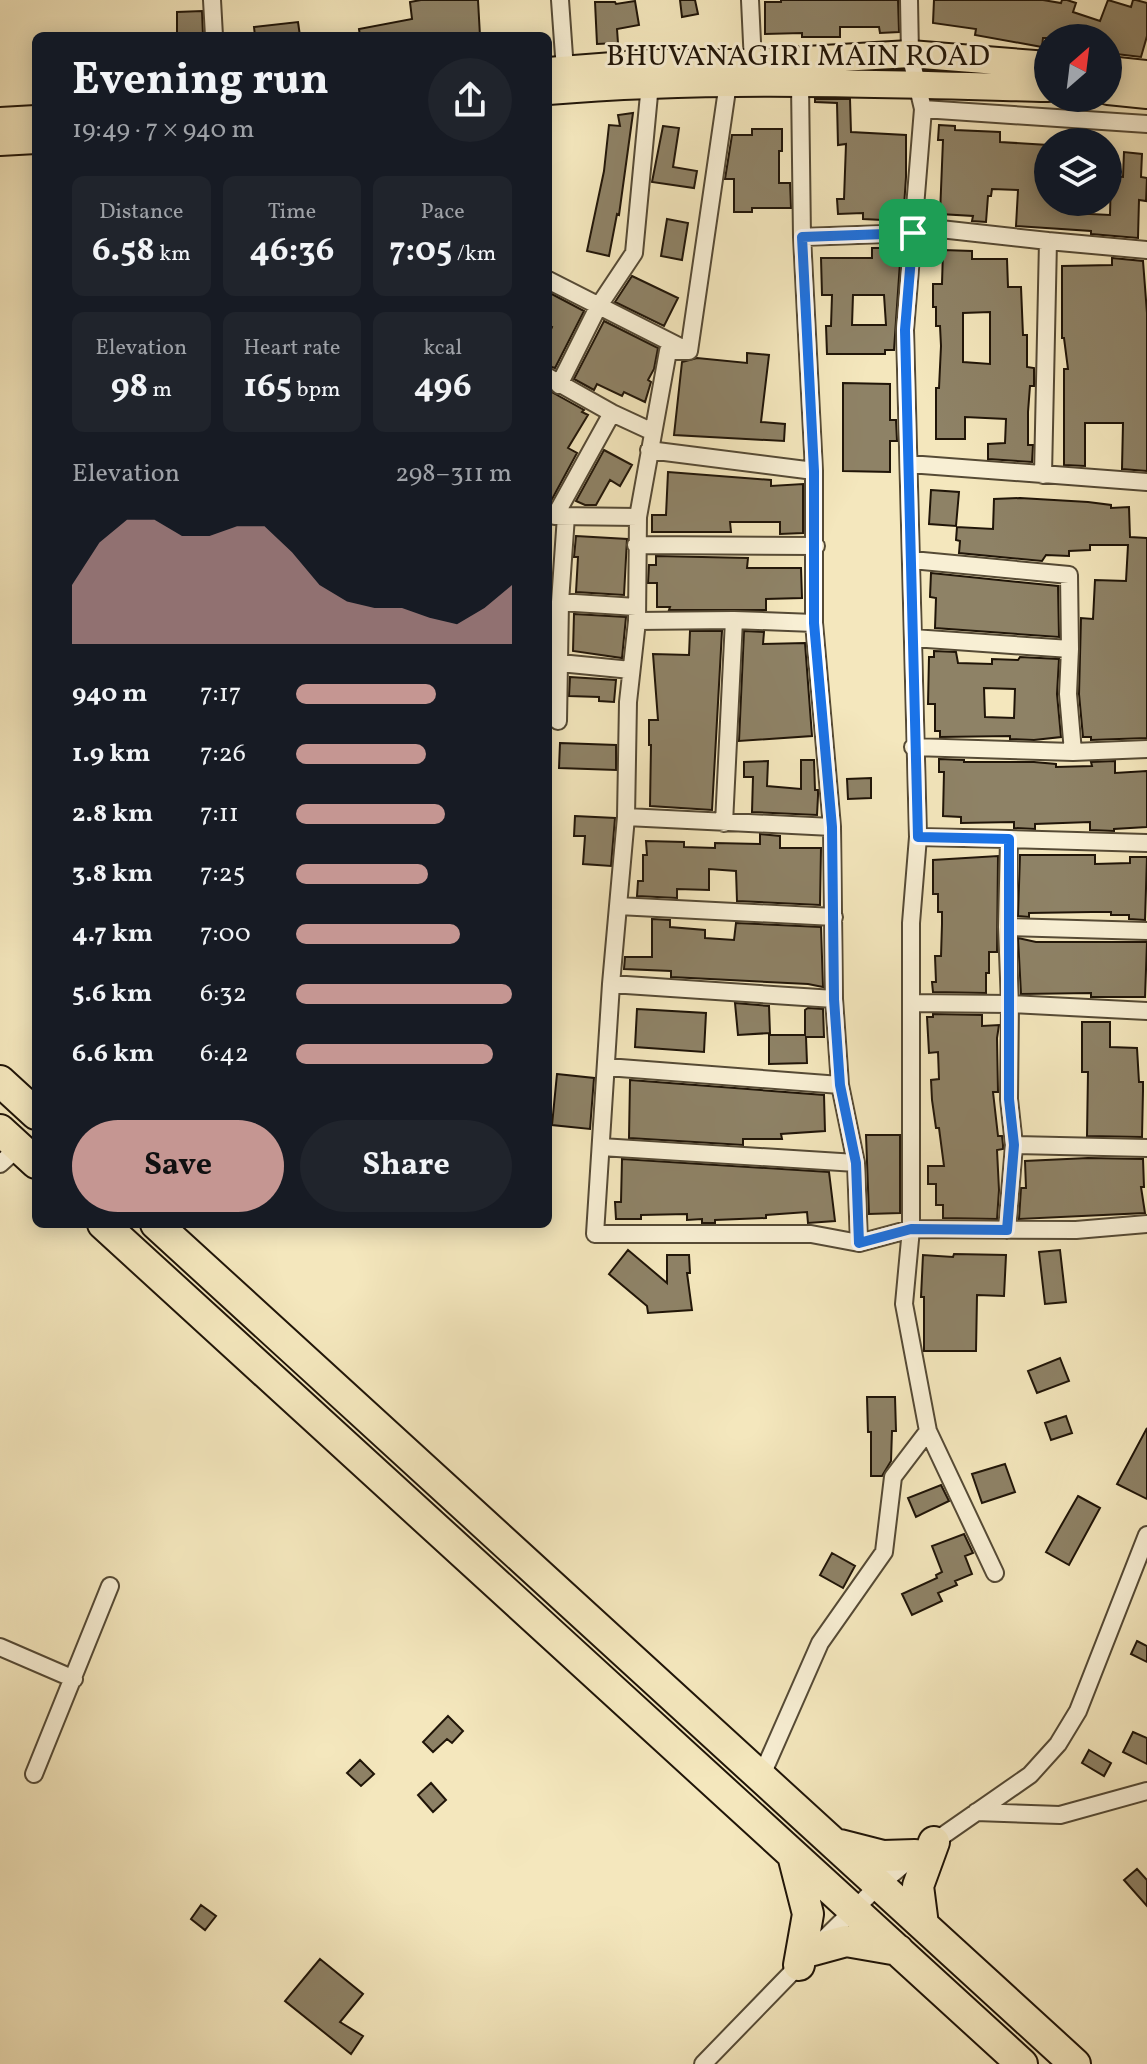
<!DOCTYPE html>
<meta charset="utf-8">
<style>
body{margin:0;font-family:Vollkorn,serif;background:#20242c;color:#f1f3f6;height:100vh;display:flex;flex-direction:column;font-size:30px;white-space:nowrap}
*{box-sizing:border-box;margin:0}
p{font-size:26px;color:#9ea1a6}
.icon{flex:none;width:44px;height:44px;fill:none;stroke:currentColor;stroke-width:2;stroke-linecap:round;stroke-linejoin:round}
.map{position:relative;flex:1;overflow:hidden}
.sheet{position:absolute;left:32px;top:32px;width:520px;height:1196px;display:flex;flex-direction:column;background:#171b24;border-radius:12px;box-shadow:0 4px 20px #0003}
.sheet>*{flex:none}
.needle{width:52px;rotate:28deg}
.tools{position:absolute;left:1034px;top:24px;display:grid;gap:16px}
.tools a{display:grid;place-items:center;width:88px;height:88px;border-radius:50%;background:#171b24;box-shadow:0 4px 20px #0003;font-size:40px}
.pin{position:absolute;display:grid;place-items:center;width:68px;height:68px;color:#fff;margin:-34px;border-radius:16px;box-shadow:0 4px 12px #0006}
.round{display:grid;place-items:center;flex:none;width:84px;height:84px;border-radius:42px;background:#20242c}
.summary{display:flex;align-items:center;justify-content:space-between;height:136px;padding:0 40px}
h1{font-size:44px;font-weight:700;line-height:60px}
.stats{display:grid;grid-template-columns:repeat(3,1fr);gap:12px;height:136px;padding:8px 40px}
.stats div{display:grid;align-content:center;border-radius:12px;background:#20242c;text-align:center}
.stats b{font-size:34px;font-weight:700}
.stats small{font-size:22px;font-weight:400}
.stats p{font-size:22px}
.chart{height:224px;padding:16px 40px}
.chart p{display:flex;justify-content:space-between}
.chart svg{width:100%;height:144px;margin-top:8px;fill:#c59692;opacity:.7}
.primary-button{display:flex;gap:16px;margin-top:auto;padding:16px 40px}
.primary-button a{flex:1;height:92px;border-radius:48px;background:#c59692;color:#111;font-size:32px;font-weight:700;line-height:92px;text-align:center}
.primary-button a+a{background:#20242c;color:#f1f3f6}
ul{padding:0 40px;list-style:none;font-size:26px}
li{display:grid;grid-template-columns:128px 96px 1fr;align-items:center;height:60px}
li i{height:20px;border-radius:10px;background:#c59692}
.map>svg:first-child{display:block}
</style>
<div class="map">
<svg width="1147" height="2064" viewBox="0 0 1147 2064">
<rect width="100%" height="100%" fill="#f4e7bd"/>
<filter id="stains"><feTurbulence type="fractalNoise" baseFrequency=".0025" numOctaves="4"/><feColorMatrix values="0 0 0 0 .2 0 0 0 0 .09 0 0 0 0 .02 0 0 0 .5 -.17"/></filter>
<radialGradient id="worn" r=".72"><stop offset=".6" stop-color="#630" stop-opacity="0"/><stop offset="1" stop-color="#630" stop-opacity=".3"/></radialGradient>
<path fill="#8e8266" stroke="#201508" stroke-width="2" fill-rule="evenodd" d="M421,0h57l2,36h-120l-1,-7 53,-10 -2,-17z
M680,0h15l3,14 -16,3z
M781,0h117l1,32 -19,1 -1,-6h-39v10h-38v-4l-37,1v-32h16z
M934,0h109l18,3 1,-3h5l9,3 -3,9 27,9 8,-21 23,7 2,-7h3l11,3v33l-6,21 -33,-4v-15h-65l-1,9 -67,-12 1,-6 -43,-6z
M635,1l4,24 -22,4 1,14 -21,1 -2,-42h20l1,2z
M202,11l1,25h-26v-24z
M298,22l2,14h-45l-1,-9z
M815,99h35l1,33 55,3v42l-3,44 -40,-2v-6l-25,1 -1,-15h7l2,-55 -8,1 -1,-42 -22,-1z
M633,113l-14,102 -2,-1 -8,42 -22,-5 17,-80 5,-46 11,1 -2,-11z
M939,125l16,1v4l45,2v10l48,3v57h21l1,11 40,2 1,-39 12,1 1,-25 18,2 -1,23 6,1 -1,23 -7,-1 -1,38 -47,-4v-3l-75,-5 2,-36 -26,-1 -1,7h-3l-2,26 -14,-1 1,-5 -33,-2 3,-74h-5z
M663,126l16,2 -6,39 24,4 -3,17 -42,-6z
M752,129h30v22h-3v32h11l1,25h-39v4h-18v-33h-9l7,-44h20z
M667,219l21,4 -6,37 -21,-4z
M872,248h29l-7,102h-9v4h-58l-1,-28h5l1,-31h-10l-1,-37h51zM853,295h31l2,30h-34z
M943,250l29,1v8h35l1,28h13l2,48h4v32l7,1v18h-4l-2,26v33h5l-1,17 -44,-3v-15l17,-1 1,-24 -41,-2v22h-29v-51h3l2,-42 -1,-20h-4v-19h-3v-23h9zM990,312v52l-27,-2v-49z
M1112,258l31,3 4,52v158l-25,-2 1,-46h-38v43l-21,-1v-96h4l-4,-31h-2v-72l50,-1z
M632,276l46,22 -14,28 -49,-24z
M548,292l36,19 -29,57 -7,-2v-30l4,-9 -4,-2z
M604,321l54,27 -4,21 -6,11 3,2 -6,20 -21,-10 -2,4 -25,-12 -3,6 -20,-11z
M747,353l22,2 -8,67 24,2 -1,17 -110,-6 8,-73 15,-4 50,5z
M843,383l47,1v36h6l1,21h-7v31l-47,-1z
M548,390l36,20 -2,2 6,3 -20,33 9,5 -26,48 -3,-1z
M604,450l28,15 -12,21 -10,-6 -14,25h-11l-9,-4z
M668,472l103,8v6l32,-2v49l-23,1v-12h-50l1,10h-79v-17h14z
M931,490l28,2 -3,34 -27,-2z
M1020,498l68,4 23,3v3l18,-1 1,30 17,1v200l-56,2v-3h-8l-4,-43 2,-76 12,1 2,-39 31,1 2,-36h-38v5l-21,1v5l-23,-1 -4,6 -83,-8 1,-12 -4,-1 1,-13 36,2 1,-30z
M576,536l51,3 -3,56 -48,-3 2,-35h-4z
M656,556l92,2 -1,10h54l1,30 -36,1v11h-97l1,-3h-13v-24h-9l1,-18h7z
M931,573l127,13 1,51 -124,-9 1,-30 -6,-1z
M574,614l52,3 -4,41 -49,-7z
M690,631h32l-10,179 -62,-4 1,-61h-2v-25h9l-5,-66 36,1z
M744,631l20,1 -1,12 42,-1 7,93 -73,5z
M934,651l22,1 2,11 34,1v-5l26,1 2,-3 39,2 -2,35 4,43 -27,3 -24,-1v-3l-70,1v-6h-5v-27h-7l1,-47h5zM984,688l31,1 -1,29 -29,-1z
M570,677l46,3 -2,22 -15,-1v-4l-30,-1z
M560,743l56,2v25l-57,-2z
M939,759l25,1v2h70l22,2v3l36,-1 -1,-4 24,-1v12l32,-2v56l-33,2v2l-24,-1v-8l-55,2v5l-21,-1v-6l-53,1v-6l-18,-1 1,-44h-5z
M801,760h13l1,30h3v6l-1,19 -65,-3 1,-35h-9v-15l24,-1 -1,25 34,3z
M871,778v20l-23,1 -1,-20z
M575,816l40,2 -4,48 -28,-2 2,-28h-11z
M760,834l20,2v12h41l-1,57 -83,-4 -1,-30 -27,-2v21l-32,-1v9l-40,-2 1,-15h5v-26h4l-1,-14 38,1v5l31,1v-5l45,1z
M1020,855h75v9l35,-1v-6h17l-2,63 -16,-1v-4h-18v-3h-19l-63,1v4l-11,-1z
M998,856l-1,96h-8v21h-3v20l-53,-1 -1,-10h4l-1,-26h6l1,-32v-12h-4v-18h-5v-34z
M652,919l18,1v7l35,3v8l29,2 2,-17 85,4 2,60 -15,-3 -137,-7v-6l-47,-2 1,-12h27z
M1018,938l18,4h111l-2,55h-54v-4l-70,1z
M735,1003l34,3 1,27 -32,2z
M808,1008l15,1 1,28h-18l1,26 -38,1v-29h36v-25z
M637,1009l69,4 -2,39 -69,-5z
M933,1014l49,1v11l17,-1 -2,13 1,54h-5l5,44h4l1,9v4l-6,1 2,40 -2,29 -54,-1v-13h-7v-21h-8v-18h16l-5,-38h-3l-4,-28 -1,-20 8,-1 -1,-27 -9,1 -2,-36h6z
M1082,1022h28v25l27,1 2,34h4v9l-1,46 -55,-1 1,-64h-6z
M557,1074l37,4 -4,51 -38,-4z
M630,1080l194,15 1,36 -44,3 1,5h-39v6l-114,-7z
M866,1135h34v78l-31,1z
M1088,1158l55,1 1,28h-3l4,26 -126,6 2,-31h5l-1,-27z
M622,1159l207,13 6,49 -27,2 -1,-11 -41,3v3l-51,2v3h-13v-4l-15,1v-6l-46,1v4h-25l-1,-17h6z
M628,1250l39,33v-28h22l1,18h-3l5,37 -44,3 -1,-7 -38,-32z
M1060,1250l6,52 -21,2 -6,-52z
M954,1254l52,1 -2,41 -27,-1 -1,56h-52v-54h-3l2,-42 30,2z
M1060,1358l9,23 -32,12 -9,-22z
M867,1397h28l1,34h-4l-1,30 -9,15h-11v-44h-3z
M1066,1416l6,17 -21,7 -6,-17z
M1147,1428v71l-30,-15z
M1005,1464l10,28 -33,11 -10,-29z
M941,1485l8,16 -33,16 -8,-19z
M1078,1496l22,12 -31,57 -23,-13z
M964,1534l9,19 -8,3 7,18 -17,7 2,4 -19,8 4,8 -30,14 -10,-21 35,-16 -1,-3 6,-3 -10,-26z
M832,1553l23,13 -12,22 -23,-13z
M1137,1641l10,5v16l-16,-8z
M448,1716l15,15 -11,12 -5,-4 -14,13 -10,-10z
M1133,1732l14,6v26l-24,-12z
M1089,1750l22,13 -7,13 -22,-13z
M360,1760l14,14 -13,12 -14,-13z
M431,1783l15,17 -13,12 -15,-17z
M1137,1869l10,11v26l-23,-26z
M201,1905l15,11 -11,14 -14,-11z
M320,1959l43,35 -23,28 23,14 -12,18 -66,-53z"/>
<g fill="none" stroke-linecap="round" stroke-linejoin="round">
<g stroke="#554a35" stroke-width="20">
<path id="street" d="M212,0l2,36
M560,0l5,70
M750,0l3,63
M909,0l1,54 13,55 -18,221 13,507 -7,86v306l-7,75 24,127 67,142
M728,83l-39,268h-21l-30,166 -1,104 -9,81 -2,115 -15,167 -16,250h216l48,9 52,-14 165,1 71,-6
M800,84l2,153 12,234v152l18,204 2,172 6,86 16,78 3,80
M923,109l224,15
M913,226l135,15
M802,237l111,-4
M548,280l136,69
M548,377l64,36 41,19
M559,385l39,-78 36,-54 16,-169
M649,450l165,21
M909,464l238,18
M1043,475l5,-234 99,9
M555,516l57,-103
M556,516l82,1
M636,545l180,1
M912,560l157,15 1,74 -157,-11
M560,602l76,5
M637,621l97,-1
M1070,649l-2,45 5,58
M560,663l71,7
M558,721l2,-119 6,-86
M913,747l160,5 74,-3
M626,817l206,10
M724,823l10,-203 80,3
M918,837l91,2 -2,88 140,4
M1009,839l138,4
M618,906l216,11
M611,984l223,15
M912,1003l98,1 137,7
M607,1067l233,18
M1014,1145l133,3
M601,1147l255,16
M0,1164l19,-17
M1007,1230l7,-85 -5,-46 1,-95 -3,-77
M0,1647l74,32
M34,1774l76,-188
M761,1777l59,-134 64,-91 9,-75 35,-46
M976,1812l84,3 87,-24
M818,1945l61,-60 36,-30 115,-80 28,-31 20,-33 69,-176
M703,2064l99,-102"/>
</g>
<g stroke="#201508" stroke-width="30">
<path id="primary" d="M1108,70l39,4
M548,71l104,-8h101l157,-9 138,11
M548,91c166,-14 334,-7 500,-3
M1108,91l39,4
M0,121l36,-2
M0,142l36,-2"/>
</g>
<g stroke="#201508" stroke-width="34">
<path id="highway" d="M0,1081l36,33
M0,1130l36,33
M103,1224l919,840
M156,1224l919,840
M840,1845l43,11 32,-1
M793,1855l15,59 -9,51
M923,1925l-5,-39 16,-44
M813,1950l33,-9 52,9"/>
</g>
<use href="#street" stroke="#f8efd4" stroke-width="16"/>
<use href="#primary" stroke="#f4e7bd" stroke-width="26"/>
<use href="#highway" stroke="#f4e7bd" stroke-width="30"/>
</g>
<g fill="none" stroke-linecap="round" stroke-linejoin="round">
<g stroke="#fff" stroke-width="16">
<path id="route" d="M913,233l-8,97 13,507 91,2v260l5,46 -7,85 -96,-1 -52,14 -3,-80 -16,-78 -6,-86 -2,-172 -18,-204v-152l-12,-234z"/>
</g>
<use href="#route" stroke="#1a73e8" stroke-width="10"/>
</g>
<g text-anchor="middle" stroke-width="6" stroke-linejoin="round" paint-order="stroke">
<g font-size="30" fill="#201508" stroke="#f8efd4">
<text x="798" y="65">BHUVANAGIRI MAIN ROAD</text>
</g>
</g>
<rect width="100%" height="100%" filter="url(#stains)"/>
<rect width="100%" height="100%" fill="url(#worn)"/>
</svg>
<div class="tools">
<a><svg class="needle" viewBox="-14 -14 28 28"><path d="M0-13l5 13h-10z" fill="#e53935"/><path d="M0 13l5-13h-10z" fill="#9ea1a6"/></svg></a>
<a><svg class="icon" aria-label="layers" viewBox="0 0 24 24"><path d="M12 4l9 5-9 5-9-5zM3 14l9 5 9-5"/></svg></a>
</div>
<div class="pin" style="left:913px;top:233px;background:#1e9e55"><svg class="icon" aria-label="arrive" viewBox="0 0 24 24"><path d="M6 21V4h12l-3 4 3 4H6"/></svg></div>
<section class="sheet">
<div class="summary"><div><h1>Evening run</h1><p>19:49 · 7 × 940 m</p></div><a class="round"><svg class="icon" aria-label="share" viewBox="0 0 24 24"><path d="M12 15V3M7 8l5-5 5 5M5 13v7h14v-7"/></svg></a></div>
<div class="stats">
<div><p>Distance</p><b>6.58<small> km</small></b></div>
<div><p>Time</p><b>46:36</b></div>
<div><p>Pace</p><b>7:05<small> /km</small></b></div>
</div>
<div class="stats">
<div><p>Elevation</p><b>98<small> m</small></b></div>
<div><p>Heart rate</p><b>165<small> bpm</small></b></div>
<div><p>kcal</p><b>496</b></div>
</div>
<div class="chart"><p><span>Elevation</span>298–311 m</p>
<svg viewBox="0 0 160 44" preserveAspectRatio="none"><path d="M0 44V26L10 13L20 6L30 6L40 11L50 11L60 8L70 8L80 16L90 26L100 31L110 33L120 33L130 36L140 38L150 33L160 26V44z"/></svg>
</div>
<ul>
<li><b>940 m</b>7:17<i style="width:65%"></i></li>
<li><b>1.9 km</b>7:26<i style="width:60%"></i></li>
<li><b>2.8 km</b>7:11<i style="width:69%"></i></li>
<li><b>3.8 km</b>7:25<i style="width:61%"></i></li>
<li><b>4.7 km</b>7:00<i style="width:76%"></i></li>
<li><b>5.6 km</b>6:32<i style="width:100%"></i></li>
<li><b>6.6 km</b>6:42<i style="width:91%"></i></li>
</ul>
<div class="primary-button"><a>Save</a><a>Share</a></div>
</section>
</div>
